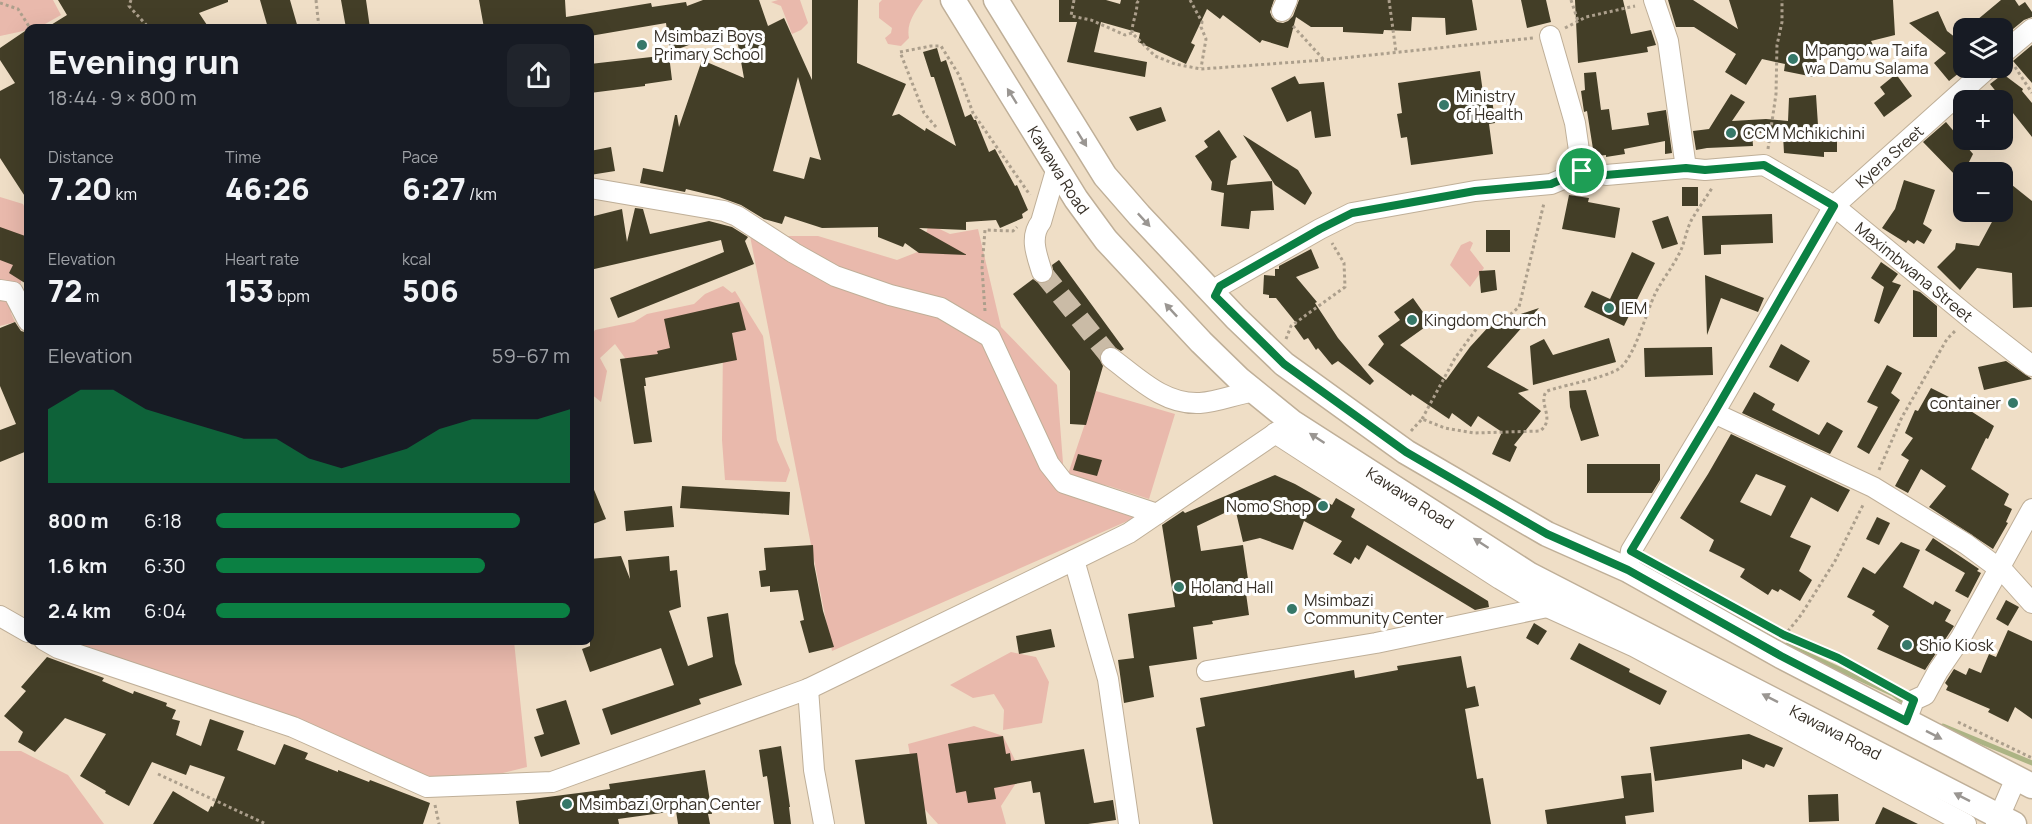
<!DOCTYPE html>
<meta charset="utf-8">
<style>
body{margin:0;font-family:Manrope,sans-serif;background:#20242c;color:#f1f3f6;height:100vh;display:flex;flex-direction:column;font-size:22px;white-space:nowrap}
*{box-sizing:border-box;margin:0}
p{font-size:20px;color:#9ea1a6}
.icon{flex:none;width:33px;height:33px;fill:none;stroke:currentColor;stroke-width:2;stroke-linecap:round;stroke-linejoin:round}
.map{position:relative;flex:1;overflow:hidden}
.details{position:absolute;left:24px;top:24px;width:570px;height:621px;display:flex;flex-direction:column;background:#171b24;border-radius:12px;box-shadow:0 6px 24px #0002}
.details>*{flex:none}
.controls{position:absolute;left:1953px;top:18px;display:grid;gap:12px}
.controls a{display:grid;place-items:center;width:60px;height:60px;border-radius:12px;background:#171b24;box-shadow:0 6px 24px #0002;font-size:30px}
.pin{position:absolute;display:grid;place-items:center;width:51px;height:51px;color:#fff;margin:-26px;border:3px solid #fff;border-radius:50%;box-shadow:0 2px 6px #0007}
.round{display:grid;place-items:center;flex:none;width:63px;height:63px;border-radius:12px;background:#20242c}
.headline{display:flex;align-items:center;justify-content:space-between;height:102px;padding:0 24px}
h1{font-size:33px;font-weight:800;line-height:45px}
.figures{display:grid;grid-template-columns:repeat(3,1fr);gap:9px;height:102px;padding:6px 24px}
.figures div{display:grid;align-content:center}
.figures b{font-size:30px;font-weight:800}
.figures small{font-size:16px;font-weight:400}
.figures p{font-size:16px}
.chart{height:168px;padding:12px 24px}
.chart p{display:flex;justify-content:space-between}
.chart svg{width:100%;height:108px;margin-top:6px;fill:#0b8043;opacity:.7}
ul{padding:0 24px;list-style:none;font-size:20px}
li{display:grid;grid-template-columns:96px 72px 1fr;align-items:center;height:45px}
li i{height:15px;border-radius:8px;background:#0b8043}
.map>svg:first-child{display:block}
</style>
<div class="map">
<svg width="2032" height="824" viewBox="0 0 2032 824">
<rect width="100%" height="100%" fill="#efdec6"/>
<path fill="#e9b9ac" d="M0,0h53l8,15 -23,13h-10v2l-28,6z
M778,0h22l8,23 -7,7 -9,4 -11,-28 -10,-4z
M882,0h41c-8,12 -17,23 -14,38l-8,8 -13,-2 -3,-6 6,-5 1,-5 -13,-10v-15z
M0,197l23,7c17,32 -2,78 -12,109l4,9 -15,4z
M929,224l21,10 28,-5 23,98 56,58 7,91 3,1 29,-86 79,23 -26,85 -40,-13 -34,-7 69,24 -12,16 -300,132 -82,-415h68l79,24 23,-9z
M1470,241l3,2 -3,7 14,18 -14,19 -20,-22 11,-20z
M723,286l9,7 3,-2 28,45 14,104 13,30 -4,12 -61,-2 -3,-40 1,-96 -38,-4 -56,32 -4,-14 -10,-14 -15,14 7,13 -6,31 -11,-9v-55l5,-8 39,-8 13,-8 47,-10 11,-10z
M62,640l452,1 13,126 -57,14 -64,-8z
M1011,652l25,5 13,25 -7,41 -39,7 1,-20 -10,-16 -21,4 -23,-13z
M974,726l29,10 19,38 -21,32 5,18h-68l-19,-21 -11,-59z
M0,751h21l47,24 36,49h-104z"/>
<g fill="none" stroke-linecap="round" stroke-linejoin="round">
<path stroke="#acb484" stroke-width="5" d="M1787,645l106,49 15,11
M1943,726l89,37
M1956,808l17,9"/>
</g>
<path fill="#433e27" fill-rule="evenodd" d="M58,0h170v2l-29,11 10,15h-163l21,-13z
M260,0h30l8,28h-30z
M341,0h25l4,28h-24z
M479,0h86l1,17 85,-14 1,4 34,-5 1,4 16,-6h56l9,26 16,-8 28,62v-80h46l-1,63 49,21 -14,32 7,-2 26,17 1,-3 30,18 -22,-69h-3l-8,-25 14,-4 4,14 5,-2 19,57 6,-3 3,6h2l13,32 6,-3 20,37 2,-1 11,25 -6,4 1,4 -23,10 -4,-8 -30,2v8l-47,-2 48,27 -48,-2 -14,-10 -2,4 -25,-10v-10l-56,1 -37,-12 -3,8 -18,-5 -23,-14 -22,-8 -33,-8 -1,3 -45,-9 3,-15 20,4 12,-57h2l2,12 23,-67 42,18 -6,-33 -6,-16 -62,23 -4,-29 -76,13v-8h-106zM798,77l23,83 -11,-3 -6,22 -31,-8z
M1059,0h47l14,4 1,-4h153l-4,12 2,5 5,5 6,1 5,-2 5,-5 6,-16h173l5,30 -31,5 -1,-17 -33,-1 -1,14 -27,-1 -1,4 -40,-2v-5h-32l-15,-10 -8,31 -26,-8 -2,3 -37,-28 -3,4 -13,-10 -16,34 4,2 -9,19 -48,-22 2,-9 -39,-11 -7,30 53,10 -2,15 -78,-15 10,-40h-18z
M1521,0h25l5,22 -24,6z
M1575,0h48l8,34 20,-4 5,15 -9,2 1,5 -70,11z
M1668,0h25l45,29 -9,-29h164l2,35 -24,6 5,10 -21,10 -7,-16 -29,6 -5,26 -30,-6 1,-7 -23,-5 -16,26 -21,-13 11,-18 -42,-27h-18z
M2001,0h14l4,6 6,-4 7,10v5l-8,3 -22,18v-10h-17l-8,-8z
M1938,11l9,20 9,7 2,4 6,-4v31l-15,12 -15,-18 12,-10 -37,-30z
M28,29v172l-28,-43v-67l15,-8 -15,-23v-12z
M2032,45v38l-19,-22z
M669,55l3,25 -27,4v2l-55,7v-29z
M1480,71l4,29 8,-2 3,25 -6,1 4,30 -82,11 -4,-28 -6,1 -4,-24 5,-1 -4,-30z
M1596,72l5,38 8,-1 3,21 37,-5 -2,-12 19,-3 6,43 -7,1v-13l-41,8 1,5 -19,3v-2l-9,1 -1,-7h-3l-6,-38 -3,1 -3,-21 4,-1 -1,-17z
M1896,74l16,22 -28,21 -10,-14 11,-9 -5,-7z
M2003,74l20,15 -1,2 10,12v34l-42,-53z
M1295,76l4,8 25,-2 7,54 -16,2 -4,-27 -24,11 -16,-34z
M1731,94l14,8 -13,19 34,-2 22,2 1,-23 27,-3 2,30 -1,12h20v15h-13v5l-40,-4 -1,-18 -31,-3 1,14 -46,2 -11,2 -3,-19 16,-2z
M1161,107l5,14 -29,10 -8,-14z
M1946,122l27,32 -13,26 -37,-38z
M1219,130l18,27 -6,4 -4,24 45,-4 2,29 -23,1 -2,18 -28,-3 3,-33 -13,-3 1,-8 -17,-26 13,-9 -4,-6z
M1243,135l55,35 14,23 -7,12 -30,-20z
M611,147l4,24 -25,4v-24z
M2002,177l30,24v106l-19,1 -1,-35 -35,-5 -17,22 -23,-23 18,-18 1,-6 23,3 14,-26 9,-8z
M1904,180l31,10 -12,34 9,6 -8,14 -7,-4 -3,4 -6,-4 -2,3 -24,-15 13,-19z
M1682,187h16v19h-16z
M1569,195l20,3 -1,4 32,6 -5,30 -53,-9z
M635,208l8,1 7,25 59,-13 23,6 16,10 -3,4 9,23 -136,54 -8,-20 114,-46 -3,-12 -131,30v-53l32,-8 5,33z
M1772,214l1,29 -52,2v9l-17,1 -2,-39z
M1668,216l10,28 -16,5 -10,-28z
M0,227l28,10v48l-19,-12 4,-8 -13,-5z
M1486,230h24v22h-24z
M1311,249l8,19 -23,9 21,25 -2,1 23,35 36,43 -4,4 -32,-24 -6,4 -14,-17 -2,2 -8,-12 -4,2 -10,-14 3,-2 -21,-26h-7v-3l-6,-1 1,-19 11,1v-7h4v-3z
M1632,252l23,11 -31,63 -40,-19 8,-16 18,8z
M1059,260l65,89 -3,2 -9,-5 -6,1 -5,4 -2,6 4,9 -17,59 -16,-1v-53l-57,-77 20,-15 7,5 10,-4 4,-6 -2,-9z
M1881,262l17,12 -6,8 9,3 -22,39 -5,-3 10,-34 -13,-9z
M1495,270l2,20 -16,3 -2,-22z
M1705,275l59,23 -6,14 -37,-14 -14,37z
M1913,290l7,2 17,14v31h-24z
M1413,298l12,17 -2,2 5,8 -28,20 46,35 24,-33 21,-23 48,-16 -52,59 42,23 -11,3 23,18 -27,34 3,2 -7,15 -18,-8 10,-22 -24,-16 -7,11 -19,-14 -3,6 -37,-25 -1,2 -43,-31 16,-21 -6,-8 22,-16 -6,-8z
M739,302l7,28 -14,3 5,27 -92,18 1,8h-2l8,56 -18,2 -14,-85 38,-5 -1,-3 13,-3 -6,-29z
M15,322l6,9 7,2v121l-1,-3 -27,11v-32l16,-6 -16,-38v-58z
M1609,338l7,24 -83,23 -3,-39 14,-7 9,16z
M1781,344l29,17 -12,21 -29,-15z
M1712,347l1,28 -68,2 -1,-29z
M2006,361l26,18 -48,11 -6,-23z
M1887,365l15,8 -11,20 9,7 -31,54 -12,-7 21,-40 -11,-5z
M1931,388l18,9 45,29 -6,13 -2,-1 -15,31 38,25 -5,11 8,4 -6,13 2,1 -15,26 -64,-42 17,-21 -25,-17 -13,24 -13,-7 14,-26 -8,-5 12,-17 -8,-5 10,-23 3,1z
M1586,390l13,46 -18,5 -11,-34 -1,-16z
M1754,392l21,12 -3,6 47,25 8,-13 16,9 -13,23 -88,-41z
M1731,434l119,56 -12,22 -27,-15 -21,40 21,9 -12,25 13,9 -12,21 -20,-12 -2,3 -6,-3 -4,6 -28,-18 5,-8 -36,-18 5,-11 -34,-22 28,-44zM1756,474l30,12 -15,30 -31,-14z
M1078,454l24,6 -5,16 -24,-6z
M1587,464h73v16l-8,13h-65z
M1275,475l20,9 37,21 4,-7 19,11 -4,8 137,84 1,6 -14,3 -108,-65 -8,15 -4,-3 -4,7 -18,-10 9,-13 -38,-20 -11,29 -33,-12 -17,4 -8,-34 -38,18 4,25 42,-6 5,34h-4l5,36 -37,6 1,3 -20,3 4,32 -48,7 5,31 -30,6 -6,-43 16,-2 -6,-44 47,-7 -13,-82 21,-14 2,2z
M590,480l16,39 -16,6z
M682,486l108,6 -1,23 -109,-7z
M672,506l2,21 -48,4 -2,-20z
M1877,517l13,6 -11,22 -13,-6z
M1933,538l46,31 -2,2 4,2 -13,25 -13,-7 10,-18 -40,-23z
M1901,542l19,8 -17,37 30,18 2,-4 16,9 -6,11 9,5 -29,44 -48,-21 12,-23 -17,-11 3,-4 -28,-14 16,-30 12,7z
M813,545l1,19 9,47 11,36 -25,6 -9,-32 4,-1 -6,-30 -28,2v-6l-9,1 -2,-16 7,-1 -2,-22z
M621,556l9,23 -2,-19 41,-4 1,15 7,-1 4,37 -12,4 19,55 25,-9 -6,-40 21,-4 7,50 7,22 -43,14 2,5 -90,31 -9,-26 72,-24 -13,-37 -71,24 -8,-23 8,-3v-87z
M2006,600l13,7 -11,19 -12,-7z
M1534,623l13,8 -9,14 -12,-7z
M1051,629l4,18 -36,7 -3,-18z
M2008,630l24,11v78l-17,-12 -7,15 -20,-10 2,-3 -44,-19 2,-4 -3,-3 9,-14 12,6 3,-7 12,5 8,-19 7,3z
M1579,643l51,26 -1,3 38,19 -7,14 -90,-46z
M1461,656l6,32 8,-2 4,20 -14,3 12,70 6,-1 8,46h-278l-17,-96 9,-2 -5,-28 154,-28 1,8 43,-8 -1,-4z
M47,657l57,21 -2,3 31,13 1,-3 33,12 -1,3 10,4 -4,9 8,2 -4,14 25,11 9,-27 34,12 -7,19 38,15 9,-21 24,9 -3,6 33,13v-2l31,12 1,-2 60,23 -7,21h-270l20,-33 35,21 3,-6 2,1 12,-30 -35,-12 -4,10 -34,-13 -23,44 -24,-13 1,-2 -26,-15 26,-42 -41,-16 -30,34 -17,-10 5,-10 -19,-16 22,-25 -5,-4z
M566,700l14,44 -39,13 -7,-20 10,-3 -8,-25z
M1749,734l34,14 -9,19 -8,-3 -2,4 -22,-9v10l-87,12 -5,-34z
M1003,736l3,18 4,-1 1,8 73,-12 10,54 19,-3 3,20 -28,4h-43l-5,-32 -7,1 -2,-12 -37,7 2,11 -28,4 -2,-12 -10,2 -8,-49z
M781,746l9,61h-1l2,17h-17l-7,-48 -4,1 -4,-27z
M917,753l10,71h-62l-10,-64z
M705,770l7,44h-4l2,10h-32l-2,-13 -58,8 1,5h-100l-3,-23 94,-12 -1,-5z
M1651,773l3,39 -29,4 1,8h-79l-2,-14 79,-12 -3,-22z
M1838,794l1,27 -30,1 -1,-27z
M1883,807l35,17h-43z"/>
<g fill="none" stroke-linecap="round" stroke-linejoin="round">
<path stroke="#cabba6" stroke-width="20" stroke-dasharray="20 10" stroke-linecap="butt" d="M1042,272l69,86"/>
<g stroke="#bfaf98" stroke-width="22">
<g id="minor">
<path d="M1654,0l14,41 18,127"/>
<path d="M1282,11l5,-11"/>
<path d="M1550,36l25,87 7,48"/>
<path d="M2002,54l30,-25"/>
<path d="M590,188l134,23 13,5 57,37 41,23 55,19 51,13 49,29 59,127 15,19 93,31"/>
<path d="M1042,272c-5,-16 -13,-35 -1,-50l16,-55"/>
<path d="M0,290l13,2 15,29"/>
<path id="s1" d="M1215,295l5,-9 100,-57 32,-16 123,-22 76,-7 31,-13 24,4 80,-7 19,2 59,-5 70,41 135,111 63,49"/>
<path d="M1111,358c27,20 53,47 89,45 18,-1 36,-9 55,-12"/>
<path d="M1714,413l159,74 93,57 39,29 27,30"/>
<path d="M1275,433l225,146 47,28 88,40 331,177"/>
<path d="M1074,560l34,119 21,145"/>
<path id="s2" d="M1628,570l3,-19 83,-138 120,-207 154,-138"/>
<path d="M0,616l28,16"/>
<path d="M44,640l14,8 235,79 134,60 125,-5 256,-93 266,-129 55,-27 163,-111"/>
<path d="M1207,671l169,-28 176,-37"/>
<path d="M808,689l6,81 10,54"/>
<path d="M1906,721l8,-21 11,-5 13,-24 22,-32 72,-130"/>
<path d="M1996,824l20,-46"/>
</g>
</g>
<g stroke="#bfaf98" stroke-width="27">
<g id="major">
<path id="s3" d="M953,0l123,199 30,41 95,102 38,37 53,43 238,153 484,249"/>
<path d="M996,0l109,176 34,39 97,103 48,46 122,88 141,82 81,36 153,86 251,130"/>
</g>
</g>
<path stroke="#ac9f8c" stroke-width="3" stroke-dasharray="3 3" stroke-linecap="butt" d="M131,0l-2,6 20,22
M316,0l3,28
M1074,0l-3,16 20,4 34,15 7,-2 23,23 20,8 26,5 123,-9 209,-22
M1190,0l12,22 -1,5 5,12 -5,29
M1389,0l7,52
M1571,0l7,21
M0,3l18,6 12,19
M1293,26l31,34
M1565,28l21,-11 49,-11
M1132,33c0,-11 5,-19 5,-30l2,-3
M2015,67l17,26
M936,127l-12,-14 -24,-61 31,-6h10l18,29 14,38 57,82
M1768,149l8,-55 1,-49 5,-23v-22
M985,311l-3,-43 3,-38 28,1 4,-4
M1286,339l5,-13 54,-39 -1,-24 -12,-20
M1422,419l33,-61 25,-34 10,-7 21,-3 8,-7 25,-104
M1411,431l11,-12 23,9 29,5 66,-2c16,-12 -2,-27 6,-39 3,-4 62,-14 74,-24 15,-12 26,-55 35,-74 7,-14 17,-26 24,-40 6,-11 7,-24 13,-35 6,-10 13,-20 20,-31
M1879,470l23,-53 45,-78 10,-10
M1784,636l17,-21 34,-54 29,-58
M1822,652l50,25
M1958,722l74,36
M158,774l108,50
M435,805l4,19"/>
<use href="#minor" stroke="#fff" stroke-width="20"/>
<use href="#major" stroke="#fff" stroke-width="24"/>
</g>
<defs><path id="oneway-solid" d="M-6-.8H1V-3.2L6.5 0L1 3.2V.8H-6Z" transform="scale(1.5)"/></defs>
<g fill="#9a9692">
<use href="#oneway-solid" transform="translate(1012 96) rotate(-122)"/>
<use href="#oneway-solid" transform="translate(1082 139) rotate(58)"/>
<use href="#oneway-solid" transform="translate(1144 220) rotate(47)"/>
<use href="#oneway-solid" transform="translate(1171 310) rotate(-133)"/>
<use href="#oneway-solid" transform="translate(1317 438) rotate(-147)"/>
<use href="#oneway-solid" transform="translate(1481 543) rotate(-147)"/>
<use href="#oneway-solid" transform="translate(1770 698) rotate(-153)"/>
<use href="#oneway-solid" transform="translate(1934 735) rotate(27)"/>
<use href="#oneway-solid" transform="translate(1962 797) rotate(-153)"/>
</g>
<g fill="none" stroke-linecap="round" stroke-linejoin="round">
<g stroke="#fff" stroke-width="12">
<path id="route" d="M1764,165l70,41 -120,207 -83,138 153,84 54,23 76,42 -8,21 -125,-65 -153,-86 -81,-36 -141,-82 -122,-88 -69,-68 5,-10 100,-57 32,-16 123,-22 76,-7 31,-13 24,4 80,-7 19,2z"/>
</g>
<use href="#route" stroke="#0b8043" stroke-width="8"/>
</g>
<g fill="#367869" stroke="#fff" stroke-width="2">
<circle cx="642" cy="45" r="6"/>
<circle cx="1793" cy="59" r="6"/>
<circle cx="1444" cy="105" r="6"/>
<circle cx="1731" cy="133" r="6"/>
<circle cx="1609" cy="308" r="6"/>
<circle cx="1412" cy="320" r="6"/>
<circle cx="2013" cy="403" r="6"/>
<circle cx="1323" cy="506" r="6"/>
<circle cx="1179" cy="587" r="6"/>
<circle cx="1292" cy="609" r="6"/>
<circle cx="1907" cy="645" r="6"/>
<circle cx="567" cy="804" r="6"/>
</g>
<g text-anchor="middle" stroke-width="6" stroke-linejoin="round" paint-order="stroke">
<g font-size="16" fill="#352e25" stroke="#fff" text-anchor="start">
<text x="654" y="42">Msimbazi Boys<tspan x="654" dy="18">Primary School</tspan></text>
<text x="1805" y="56">Mpango wa Taifa<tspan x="1805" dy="18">wa Damu Salama</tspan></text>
<text x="1456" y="102">Ministry<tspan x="1456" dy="18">of Health</tspan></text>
<text x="1743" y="139">CCM Mchikichini</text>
<text x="1621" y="314">IEM</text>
<text x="1424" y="326">Kingdom Church</text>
<text x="2001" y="409" text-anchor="end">container</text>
<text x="1311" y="512" text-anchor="end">Nomo Shop</text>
<text x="1191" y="593">Holand Hall</text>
<text x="1304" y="606">Msimbazi<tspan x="1304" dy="18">Community Center</tspan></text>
<text x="1919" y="651">Shio Kiosk</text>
<text x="579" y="810">Msimbazi Orphan Center</text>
</g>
<g font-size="16" fill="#352e25" stroke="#fff">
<text dy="6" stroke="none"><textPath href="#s2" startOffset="494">Kyera Sreet</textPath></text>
<text dy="6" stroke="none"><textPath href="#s3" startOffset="200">Kawawa Road</textPath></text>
<text dy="6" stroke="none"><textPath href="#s1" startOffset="764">Maximbwana Street</textPath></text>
<text dy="6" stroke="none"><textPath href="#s3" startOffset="686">Kawawa Road</textPath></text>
<text dy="6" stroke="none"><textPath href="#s3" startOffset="1172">Kawawa Road</textPath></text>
</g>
</g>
</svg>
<div class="controls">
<a><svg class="icon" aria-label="layers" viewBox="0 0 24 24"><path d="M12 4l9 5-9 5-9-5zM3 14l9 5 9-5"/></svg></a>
<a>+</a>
<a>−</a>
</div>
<div class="pin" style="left:1582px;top:171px;background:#1e9e55"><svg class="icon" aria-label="arrive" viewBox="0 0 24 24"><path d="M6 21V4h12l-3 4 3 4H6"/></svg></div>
<section class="details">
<div class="headline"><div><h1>Evening run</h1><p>18:44 · 9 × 800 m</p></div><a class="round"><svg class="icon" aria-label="share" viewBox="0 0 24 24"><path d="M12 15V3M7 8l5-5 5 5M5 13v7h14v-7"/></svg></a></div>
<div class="figures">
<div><p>Distance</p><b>7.20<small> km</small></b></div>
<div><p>Time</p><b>46:26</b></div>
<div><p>Pace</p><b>6:27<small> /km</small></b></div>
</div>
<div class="figures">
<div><p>Elevation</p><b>72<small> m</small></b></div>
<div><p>Heart rate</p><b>153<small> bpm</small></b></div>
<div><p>kcal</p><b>506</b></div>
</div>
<div class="chart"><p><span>Elevation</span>59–67 m</p>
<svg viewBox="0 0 160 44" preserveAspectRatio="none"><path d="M0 44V14L10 6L20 6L30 14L40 18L50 22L60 26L70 26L80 34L90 38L100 34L110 30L120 22L130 18L140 18L150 18L160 14V44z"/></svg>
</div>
<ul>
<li><b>800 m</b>6:18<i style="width:86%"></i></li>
<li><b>1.6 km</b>6:30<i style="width:76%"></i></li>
<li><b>2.4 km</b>6:04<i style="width:100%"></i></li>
</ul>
</section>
</div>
